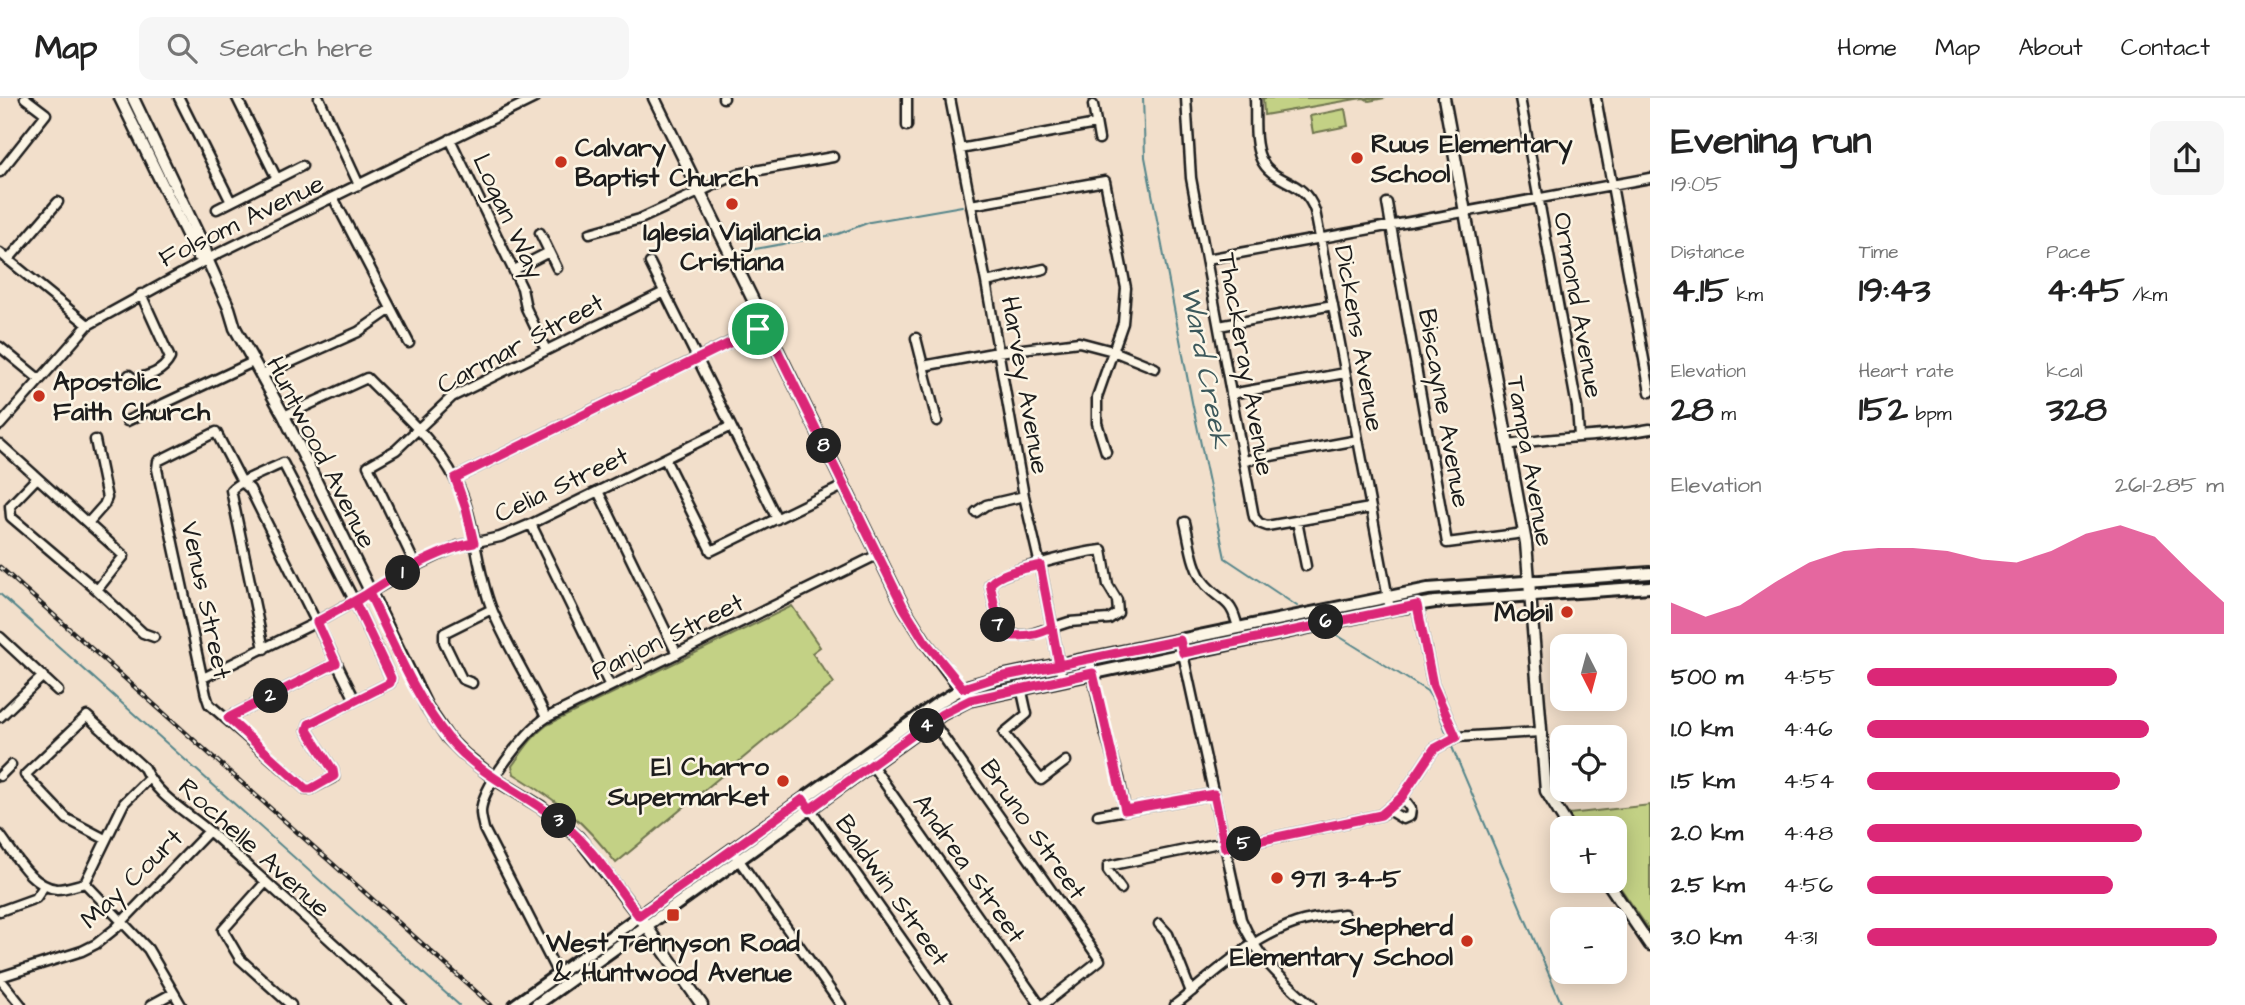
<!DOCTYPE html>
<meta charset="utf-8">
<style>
body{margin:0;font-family:"Architects Daughter",sans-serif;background:#f6f6f6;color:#222;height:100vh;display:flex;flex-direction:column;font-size:26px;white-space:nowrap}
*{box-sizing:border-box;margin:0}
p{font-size:23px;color:#767676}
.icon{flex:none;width:38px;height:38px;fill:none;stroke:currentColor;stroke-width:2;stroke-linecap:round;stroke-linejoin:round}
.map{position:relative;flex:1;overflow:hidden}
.side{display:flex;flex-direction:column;background:#fff;width:595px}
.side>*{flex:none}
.needle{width:46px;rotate:174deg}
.buttons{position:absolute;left:1550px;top:536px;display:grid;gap:14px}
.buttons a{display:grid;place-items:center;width:77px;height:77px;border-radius:14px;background:#fff;box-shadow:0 4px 18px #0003;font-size:35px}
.pin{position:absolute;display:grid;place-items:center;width:60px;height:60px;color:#fff;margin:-30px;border:4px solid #fff;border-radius:50%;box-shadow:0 2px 7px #0007}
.km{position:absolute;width:35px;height:35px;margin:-18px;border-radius:50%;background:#222;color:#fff;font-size:19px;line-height:35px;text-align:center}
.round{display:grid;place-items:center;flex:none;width:74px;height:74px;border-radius:14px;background:#f6f6f6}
.head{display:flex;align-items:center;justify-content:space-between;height:119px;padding:0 21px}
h1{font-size:38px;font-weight:700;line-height:52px}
.stats{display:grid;grid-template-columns:repeat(3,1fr);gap:10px;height:119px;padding:7px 21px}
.stats div{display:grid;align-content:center}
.stats b{font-size:35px;font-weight:700}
.stats small{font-size:19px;font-weight:400}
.stats p{font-size:19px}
.chart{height:196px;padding:14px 21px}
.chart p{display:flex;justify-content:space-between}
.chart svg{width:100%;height:126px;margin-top:7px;fill:#db2777;opacity:.7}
ul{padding:0 21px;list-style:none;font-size:23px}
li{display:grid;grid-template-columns:112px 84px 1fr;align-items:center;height:52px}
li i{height:18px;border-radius:9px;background:#db2777}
header{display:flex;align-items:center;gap:42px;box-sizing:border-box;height:98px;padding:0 35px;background:#fff;border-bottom:2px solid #e0e0e0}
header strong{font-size:33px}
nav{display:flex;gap:38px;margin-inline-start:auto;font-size:24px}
.search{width:490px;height:63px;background:#f6f6f6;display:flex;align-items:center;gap:18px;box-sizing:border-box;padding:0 24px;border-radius:14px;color:#767676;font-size:26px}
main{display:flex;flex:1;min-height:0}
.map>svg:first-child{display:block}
</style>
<header>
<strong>Map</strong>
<div class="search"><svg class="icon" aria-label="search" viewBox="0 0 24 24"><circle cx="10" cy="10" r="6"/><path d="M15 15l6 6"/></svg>Search here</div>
<nav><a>Home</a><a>Map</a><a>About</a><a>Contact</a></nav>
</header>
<main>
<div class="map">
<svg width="1650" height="907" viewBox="0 0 1650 907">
<rect width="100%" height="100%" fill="#f2dfcb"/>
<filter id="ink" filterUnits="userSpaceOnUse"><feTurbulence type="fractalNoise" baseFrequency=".0143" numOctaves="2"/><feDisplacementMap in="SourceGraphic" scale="14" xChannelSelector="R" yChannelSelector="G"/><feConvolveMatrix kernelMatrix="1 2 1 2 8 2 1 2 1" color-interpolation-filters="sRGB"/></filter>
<g filter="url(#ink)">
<path fill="#c3d185" stroke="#707650" stroke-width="2" d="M1263,0h122l-16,3 -5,-3 -8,1 -92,16z
M1345,11l3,17 -35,7 -3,-17z
M792,508l28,41 -8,6 22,30 -218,180c-33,-43 -57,-61 -102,-89l-2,-8c11,-15 20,-30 35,-41z
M1650,707v126l-35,-51v-52h-37l-10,-14z"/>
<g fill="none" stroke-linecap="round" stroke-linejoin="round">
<path stroke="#54858a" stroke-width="2" d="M1143,0l2,59 47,245 33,156 72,48
M744,153l94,-17 32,-12 92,-16
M0,496l459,411
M1332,534l95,59 8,12 11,29
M1452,649l110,258"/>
<g stroke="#1c1c1c" stroke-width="13">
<path id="minor" d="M179,0l52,104
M237,0l40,81
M319,0l40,87
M723,0h1
M907,0v28
M950,0l36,184 38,214 16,69 22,114
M1186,0l5,80 63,339 5,6 8,3 103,-18
M1255,0c1,19 -2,44 6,61 12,26 42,18 54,52l75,398
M1520,0l57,309 2,29
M1596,0l54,294
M1093,7l6,34
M450,41l72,149 4,20 20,42
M960,51l136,-25
M0,74l46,-58 -21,-16
M334,101l75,144
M1387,105l60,340 77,-10
M971,107l134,-24 21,107 -3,35 -26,74v26l9,29
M217,111l85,-43
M540,135l17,35
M590,135l50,-14 98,-45 95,-17
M0,155l88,72
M1207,161l443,-81
M8,162l50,-58
M650,165l127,256
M514,172l35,-18
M986,184l58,-13
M1219,228l114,-21
M916,240l21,83
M0,249l39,32
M923,268l75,-14 81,-10 34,9 42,17
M129,277l5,4c15,-3 29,-7 36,-21l-29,-64
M262,277l96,-43 33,-23
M1231,296l114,-21
M284,318l83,-38c30,31 68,62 88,101 21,39 20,87 36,128 15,38 39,73 55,111
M127,323l126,-59
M0,327l88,-100 131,-72 316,-155
M0,346l124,112 -27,34
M1508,347c47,-9 95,-7 142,-16
M665,361l46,92 132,-65
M1244,363l114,-21
M37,380l-27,28 1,11 86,73 46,43 11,4
M455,380l310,-153
M598,393l79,163
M976,414l10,-7 38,-9
M1297,423l9,45
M1185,424c5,20 7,47 21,63 18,20 25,13 32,43
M88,425l16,-18 3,-7 -12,-58
M531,426l79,162
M1102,452l6,35 9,15 1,13 -9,6 -40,3 -40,13 -28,1 -11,-52c10,-13 92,-32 112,-34z
M416,468l-48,-100 28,-16 56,-53 212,-105
M1417,507l16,80 23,52
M0,539l58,54
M1180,542l61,279c18,41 38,57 70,86
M264,551l-33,-159c6,-8 40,-21 52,-27l72,139 36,76 -1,5 -81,41 -2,6 26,40 1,7 -23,12h-5l-97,-85 -3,-9 -49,-226 1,-8 58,-29 26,50 8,7 105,211
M1089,560l15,70 15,50 6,32
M203,580l114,-56 99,-56 42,-20 42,-9 31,-13 200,-98
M472,585l-10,-4 -18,-37v-9l48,-24
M1021,589l6,27 -23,19 37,47 25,-19
M0,619l43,-41
M228,620l108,-55
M933,624l167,238 -57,45
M869,663l171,244
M0,678l11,-11
M807,706l141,201
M1388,712l15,9 7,-3 1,-7 -9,-12
M1098,717l116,-21
M0,737c14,18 31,52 57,54 9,0 19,-4 28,-6
M105,741l-38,-20 -42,-44 62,-59 57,52c12,27 43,44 65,63 65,57 128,116 192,174
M1225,750l156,-33 21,-18 32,-48 22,-12 84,-5
M736,758l105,149
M85,785l63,66 33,56
M85,785l39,-80 25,-25
M265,785l-42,47 17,29 51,46
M1121,791l-13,-18v-5l116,-24
M0,813l36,-13 8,-12
M1159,826l9,10 23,58
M558,876l-74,-145c-1,-5 -3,-12 -3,-17 0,-24 45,-82 65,-94l331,-163
M0,879l82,-26 14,-7 20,-16 93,-97
M0,881l21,26
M151,907l22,-12
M1175,907c38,-30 74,-66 121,-82 15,-5 32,-7 48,-9"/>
</g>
<g stroke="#1c1c1c" stroke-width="15">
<path id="tertiary" d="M120,0l77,157 11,6
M133,0l72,151 3,12 21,47 6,20 49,88 143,291 21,31 16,16 31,25 46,28 37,30 61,79 63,89
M654,0l250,510 20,32 45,60
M1444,0l82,445 20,248 23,37
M1606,782l44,65"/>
</g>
<g stroke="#1c1c1c" stroke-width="16">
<path id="secondary" d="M515,907l420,-300 28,-17 41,-12 424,-87 222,-16
M536,907l406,-291 27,-14 428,-92 38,-6 215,-15"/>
</g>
<use href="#minor" stroke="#fcf5e5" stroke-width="8"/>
<use href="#tertiary" stroke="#fcf5e5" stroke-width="10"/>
<use href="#secondary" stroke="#fcf5e5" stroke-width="10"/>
<g stroke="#1c1c1c" stroke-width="4.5">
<path id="rail" d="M0,469l491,438"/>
</g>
<use href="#rail" stroke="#fcf5e5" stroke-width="2" stroke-dasharray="5" stroke-linecap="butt"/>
</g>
</g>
<g fill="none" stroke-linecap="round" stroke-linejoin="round" filter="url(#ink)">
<g stroke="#fff" stroke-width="14">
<path id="route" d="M758,231l-303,149 11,31 8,34c-36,6 -89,38 -119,59l36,76 -1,5 -81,41 -2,6 26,40 1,6 -23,13h-5l-78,-71 108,-55 -19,-41 52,-29c23,47 46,105 80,146 30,36 75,54 112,83 31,24 54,63 78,94l164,-117 7,10 132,-95 28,-14 123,-27 32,137 89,-16 11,54 156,-33 21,-18 32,-48 22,-12 -23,-52 -16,-80 -234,48 -3,-13 -121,25c-6,-34 -13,-67 -19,-100 -16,4 -39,7 -50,19l11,52c17,0 36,1 51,-9l7,38 -64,13 -32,10 -39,-48 -20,-32 -139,-283 -7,4"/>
</g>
<use href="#route" stroke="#db2777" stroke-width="9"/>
</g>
<g fill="#c8321e" stroke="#fcf5e5" stroke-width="2.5">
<circle cx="1357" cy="60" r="7"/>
<circle cx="561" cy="64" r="7"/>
<circle cx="732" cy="106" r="7"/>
<circle cx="39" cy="298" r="7"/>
<circle cx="1567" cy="514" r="7"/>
<circle cx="783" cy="683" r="7"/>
<circle cx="1277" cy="780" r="7"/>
<rect x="666" y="810" width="14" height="14" rx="3.5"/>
<circle cx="1467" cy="843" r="7"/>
</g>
<g text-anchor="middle" stroke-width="5" stroke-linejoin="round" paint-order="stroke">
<g font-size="26" font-weight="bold" fill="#1c1c1c" stroke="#fcf5e5" text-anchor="start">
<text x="1371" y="54">Ruus Elementary<tspan x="1371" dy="30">School</tspan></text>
<text x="575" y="58">Calvary<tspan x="575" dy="30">Baptist Church</tspan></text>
<text x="732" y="142" text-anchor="middle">Iglesia Vigilancia<tspan x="732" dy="30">Cristiana</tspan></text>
<text x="53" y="292">Apostolic<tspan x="53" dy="30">Faith Church</tspan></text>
<text x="1553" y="523" text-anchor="end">Mobil</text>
<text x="769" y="677" text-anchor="end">El Charro<tspan x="769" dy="30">Supermarket</tspan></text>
<text x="1291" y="789">971 3-4-5</text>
<text x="1453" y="837" text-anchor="end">Shepherd<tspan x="1453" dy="30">Elementary School</tspan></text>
<text x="673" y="853" text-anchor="middle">West Tennyson Road<tspan x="673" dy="30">&amp; Huntwood Avenue</tspan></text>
</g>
<g font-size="26" fill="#1c1c1c" stroke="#fcf5e5">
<text transform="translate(509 118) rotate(65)" y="9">Logan Way</text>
<text transform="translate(241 122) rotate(-26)" y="9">Folsom Avenue</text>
<text transform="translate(1579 207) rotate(80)" y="9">Ormond Avenue</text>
<text transform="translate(1360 240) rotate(80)" y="9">Dickens Avenue</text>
<text transform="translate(520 245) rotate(-28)" y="9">Carmar Street</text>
<text transform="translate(1247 266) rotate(80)" y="9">Thackeray Avenue</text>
<text transform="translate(1026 287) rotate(80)" y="9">Harvey Avenue</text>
<text transform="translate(1445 310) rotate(80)" y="9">Biscayne Avenue</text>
<text transform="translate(322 354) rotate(63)" y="9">Huntwood Avenue</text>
<text transform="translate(1531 363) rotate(80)" y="9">Tampa Avenue</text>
<text transform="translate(561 386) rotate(-25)" y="9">Celia Street</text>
<text transform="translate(207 502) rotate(78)" y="9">Venus Street</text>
<text transform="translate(667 538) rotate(-26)" y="9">Panjon Street</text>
<text transform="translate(1034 731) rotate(55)" y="9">Bruno Street</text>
<text transform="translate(255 749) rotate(42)" y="9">Rochelle Avenue</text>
<text transform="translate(970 770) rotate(55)" y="9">Andrea Street</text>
<text transform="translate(131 780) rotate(-44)" y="9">May Court</text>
<text transform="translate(893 792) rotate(55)" y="9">Baldwin Street</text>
</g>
<g font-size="28" font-style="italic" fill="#3d595c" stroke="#fcf5e5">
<text transform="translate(1207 269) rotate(79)" y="10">Ward Creek</text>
</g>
</g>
</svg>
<div class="buttons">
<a><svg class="needle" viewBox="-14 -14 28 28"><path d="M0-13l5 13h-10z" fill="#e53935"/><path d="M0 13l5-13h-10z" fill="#767676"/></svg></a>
<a><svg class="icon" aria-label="locate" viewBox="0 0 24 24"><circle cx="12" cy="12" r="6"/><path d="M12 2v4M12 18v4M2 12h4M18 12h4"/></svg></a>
<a>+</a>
<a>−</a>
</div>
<div class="pin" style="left:758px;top:231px;background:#1e9e55"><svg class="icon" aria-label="arrive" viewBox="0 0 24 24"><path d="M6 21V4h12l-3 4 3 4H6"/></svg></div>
<b class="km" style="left:403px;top:475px">1</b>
<b class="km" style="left:271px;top:598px">2</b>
<b class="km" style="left:559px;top:723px">3</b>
<b class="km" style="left:927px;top:628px">4</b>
<b class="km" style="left:1244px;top:746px">5</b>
<b class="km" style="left:1326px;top:524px">6</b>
<b class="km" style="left:998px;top:527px">7</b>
<b class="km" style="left:824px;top:348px">8</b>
</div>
<section class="side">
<div class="head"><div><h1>Evening run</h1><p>19:05</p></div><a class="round"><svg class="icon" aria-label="share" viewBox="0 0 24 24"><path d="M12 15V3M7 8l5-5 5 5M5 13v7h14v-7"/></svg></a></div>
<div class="stats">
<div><p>Distance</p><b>4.15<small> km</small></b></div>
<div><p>Time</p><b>19:43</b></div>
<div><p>Pace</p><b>4:45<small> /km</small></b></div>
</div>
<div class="stats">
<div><p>Elevation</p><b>28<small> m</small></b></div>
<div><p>Heart rate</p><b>152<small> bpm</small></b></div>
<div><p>kcal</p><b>328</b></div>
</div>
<div class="chart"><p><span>Elevation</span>261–285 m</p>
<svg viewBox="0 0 160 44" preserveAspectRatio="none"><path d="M0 44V33L10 38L20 34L30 26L40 19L50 15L60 14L70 14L80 15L90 18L100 19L110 15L120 9L130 6L140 10L150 22L160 33V44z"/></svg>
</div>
<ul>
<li><b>500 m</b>4:55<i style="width:70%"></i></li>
<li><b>1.0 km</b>4:46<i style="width:79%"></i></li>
<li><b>1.5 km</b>4:54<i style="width:71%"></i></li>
<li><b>2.0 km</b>4:48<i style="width:77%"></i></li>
<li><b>2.5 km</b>4:56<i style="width:69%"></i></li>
<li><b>3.0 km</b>4:31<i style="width:98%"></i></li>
</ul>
</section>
</main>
